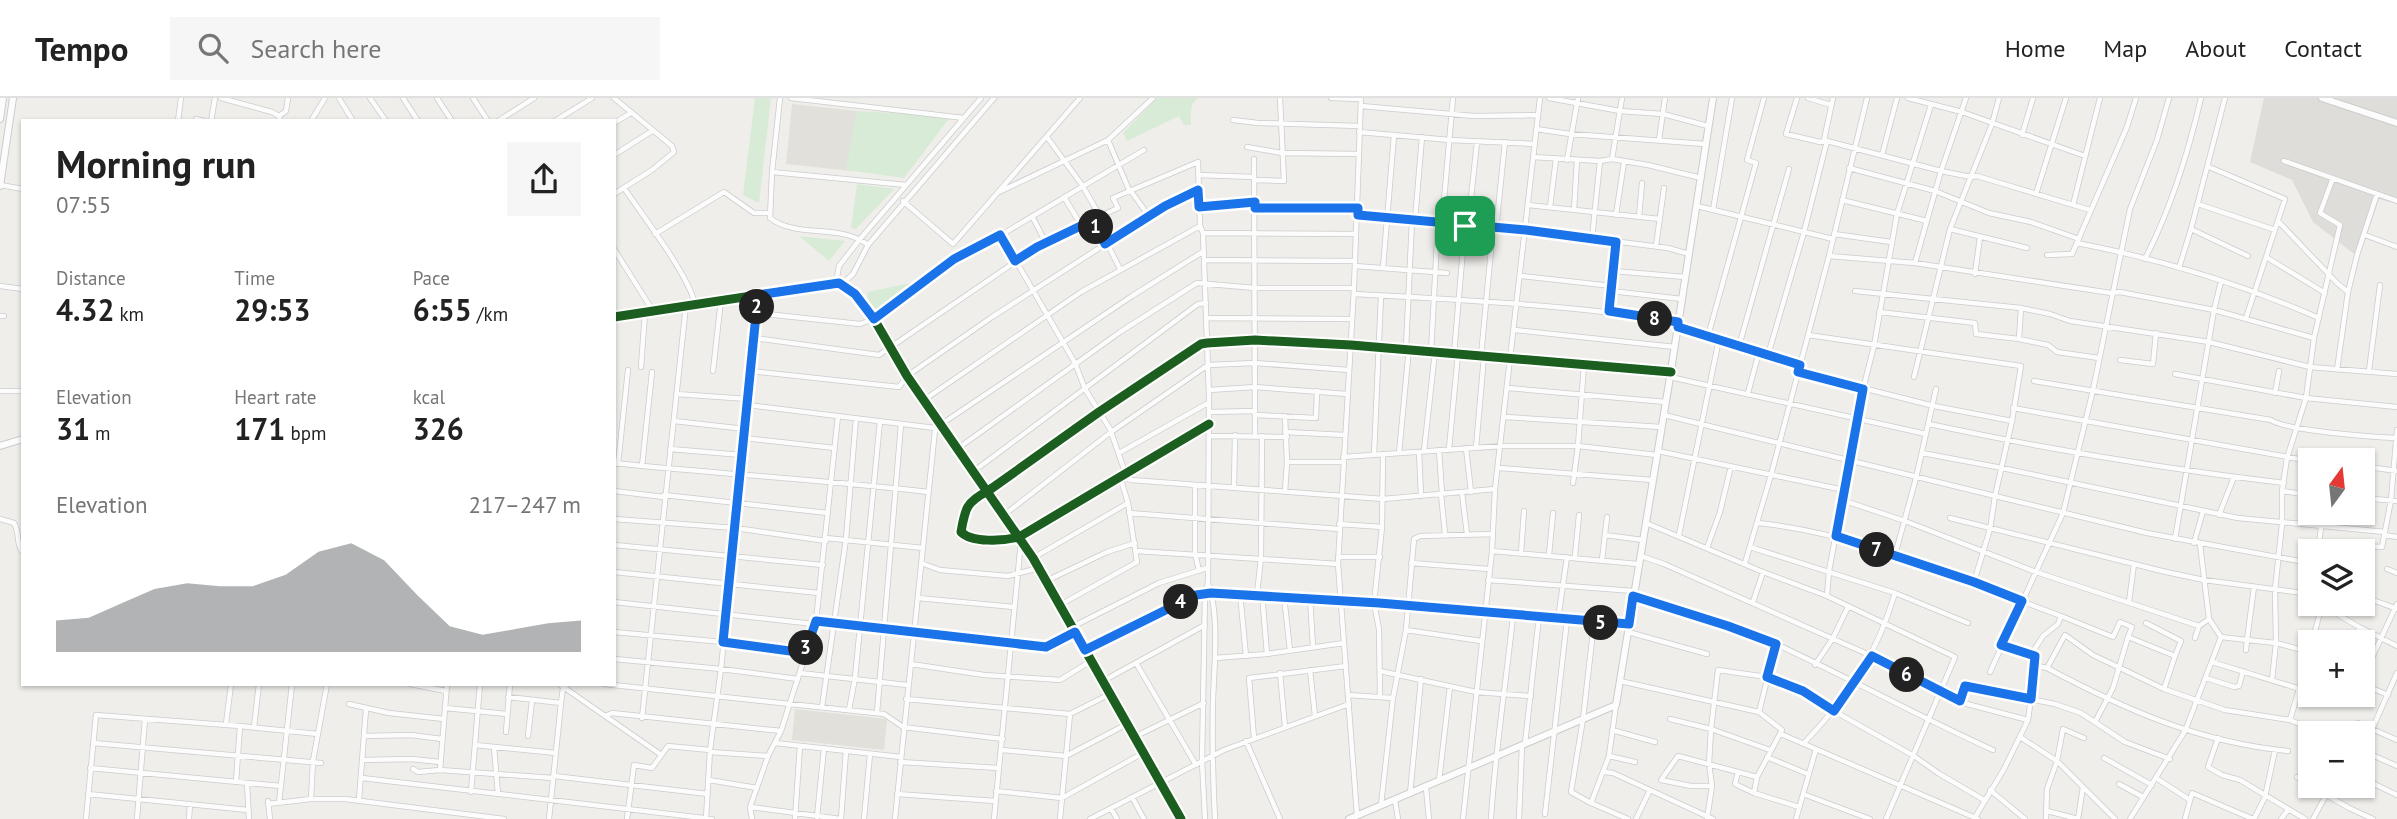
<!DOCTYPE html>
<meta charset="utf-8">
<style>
body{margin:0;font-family:"PT Sans",sans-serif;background:#f6f6f6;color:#222;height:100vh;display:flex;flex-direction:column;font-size:26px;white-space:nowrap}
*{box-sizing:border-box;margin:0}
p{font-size:23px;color:#767676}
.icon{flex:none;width:38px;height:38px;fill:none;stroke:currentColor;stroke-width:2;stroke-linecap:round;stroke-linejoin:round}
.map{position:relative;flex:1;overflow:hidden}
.sheet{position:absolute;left:21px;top:21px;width:595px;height:567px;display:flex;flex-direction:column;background:#fff;border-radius:0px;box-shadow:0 2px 5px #0004}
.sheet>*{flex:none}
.needle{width:46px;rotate:15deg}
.buttons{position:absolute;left:2298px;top:350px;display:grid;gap:14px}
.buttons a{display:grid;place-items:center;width:77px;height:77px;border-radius:0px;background:#fff;box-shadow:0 2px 5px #0004;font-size:35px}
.pin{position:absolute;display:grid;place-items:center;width:60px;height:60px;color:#fff;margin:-30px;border-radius:14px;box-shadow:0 4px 10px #0006}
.km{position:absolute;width:35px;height:35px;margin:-18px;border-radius:50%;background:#222;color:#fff;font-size:19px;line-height:35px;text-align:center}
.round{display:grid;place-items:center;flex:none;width:74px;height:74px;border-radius:0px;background:#f6f6f6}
.summary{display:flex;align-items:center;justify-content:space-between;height:119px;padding:0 35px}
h1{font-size:38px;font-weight:700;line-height:52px}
.metrics{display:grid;grid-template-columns:repeat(3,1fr);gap:10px;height:119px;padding:7px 35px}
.metrics div{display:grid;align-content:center}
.metrics b{font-size:30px;font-weight:700}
.metrics small{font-size:19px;font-weight:400}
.metrics p{font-size:19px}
.chart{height:196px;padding:14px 35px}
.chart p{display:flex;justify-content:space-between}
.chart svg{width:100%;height:126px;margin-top:7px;fill:#919496;opacity:.7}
header{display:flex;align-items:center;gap:42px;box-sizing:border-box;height:98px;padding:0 35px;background:#fff;border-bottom:2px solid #e0e0e0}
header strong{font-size:33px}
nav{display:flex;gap:38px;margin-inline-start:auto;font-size:24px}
.search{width:490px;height:63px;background:#f6f6f6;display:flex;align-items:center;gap:18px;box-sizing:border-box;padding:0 24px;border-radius:0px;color:#767676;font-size:26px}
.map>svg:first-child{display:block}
</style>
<header>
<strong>Tempo</strong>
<div class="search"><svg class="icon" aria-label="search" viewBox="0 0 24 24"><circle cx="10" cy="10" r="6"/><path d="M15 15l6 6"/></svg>Search here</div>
<nav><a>Home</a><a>Map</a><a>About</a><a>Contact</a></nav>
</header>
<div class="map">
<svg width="2397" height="721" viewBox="0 0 2397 721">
<rect width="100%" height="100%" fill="#efeeea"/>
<path fill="#dfddda" d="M2264,0h133v106l-18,-5 -13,39 -12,16 -41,-32 -21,-42 -42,-18z"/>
<path fill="#e2e0da" d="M792,6l65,7 -6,60 -65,-7z
M795,611l92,10 -3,31 -92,-10z"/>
<path fill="#d8ebd6" d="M755,0h16l-12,105 -16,-8z
M1157,0h41c-9,6 -7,18 -7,27h-7l-5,-9 -52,25 -4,-8z
M857,13l94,5 -47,62 -58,-8z
M857,86l37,5 -38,40 -5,-1z
M799,138l46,5 -16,20z
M920,183l-44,31 -9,-15 1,-5z"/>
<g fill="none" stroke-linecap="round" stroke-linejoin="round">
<g stroke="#cbcccc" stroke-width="6">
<path id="minor" d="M221,0l51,14 7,4 1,5
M339,0l14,23
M370,0l16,23
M403,0l15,23
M437,0l15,23
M473,0l15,23
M780,0l-8,74 -2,46c27,21 70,5 98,27
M791,0l173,20
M1331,0l30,1
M1549,0l71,13 43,3 45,12
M1797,0l-11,36 34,8 7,-1 114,30 30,6 6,-1 113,34
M1808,0l23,7
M1908,0l54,14 123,44
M1361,8l113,10 64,-1
M279,18l7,-5 2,-13
M196,21l8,2
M1233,22l25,3 102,3
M178,23l3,-23
M211,23l4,-23
M311,23l14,-23
M498,23l36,-23
M555,23l37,-23
M614,25l17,-10
M1536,31l34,5 135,10
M1359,34l91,8 85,4
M2022,37l11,-37
M1659,42l6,-42
M1824,42l9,-42
M1247,49l35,6 77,1
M614,57l38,-24
M1882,57l15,-57
M1533,59l67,4 12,-2 36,6 53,13
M1254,61l1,276
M1612,61l10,-61
M1567,62l11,-62
M2284,63l113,40
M2209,69l76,32 -39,119
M1849,70l86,23 54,22 42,9 48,17
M772,74l134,13
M1199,77l55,2
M1255,82l29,1 -4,-83
M0,87l23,4
M624,90c19,28 64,86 71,116
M1129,92l-21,-50 45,-42
M1130,92l19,26
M999,94l109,-52
M614,96l38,-24 22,-18 -2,-6 -58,-48
M2036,96l30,-96
M1064,99l17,28
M1842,102l85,21
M903,103l50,43 127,-146
M2198,106l77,26
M1528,107l132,14
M2073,107l27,-107
M1697,108l136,33
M1199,109l56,-5
M1550,109l6,-48
M1255,110h103
M1574,112l3,-50
M1713,112l19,-112
M1358,117l168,15 142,18 21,6
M1616,117l8,-53
M1032,118l14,27
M1100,118l18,-8 -5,-10 85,-36 2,64 3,7 6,163 -1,186 -3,11 -3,168 3,58
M1639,119l3,-34
M1093,122l12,24
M1415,122l7,-83
M2278,123l59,62 11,9
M1442,125l11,-125
M1468,128l9,-84
M1496,131l9,-87
M1950,131l77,19
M2191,131l57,27
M1203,135l153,1
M655,136l69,-42 30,21h15
M1834,136l57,8
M1001,137l74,128 10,26 25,40 16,46
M2365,137l32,12
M1592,140l8,-77
M1107,145l13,26
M2077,145c83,16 164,41 242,75
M1656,148l8,-58
M614,151l39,62
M2047,157l25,-1 55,-127 9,-29
M1829,158l86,7 196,30 9,-1 94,18 100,28
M2266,159l59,36
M2145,161c26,-51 43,-105 56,-161
M1204,162l151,1
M1915,165l26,-92 25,-73
M1355,168l92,7
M1383,170l11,-133
M2179,170l12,-39 34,-131
M1613,173l72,6
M1975,176l5,-37
M1521,178l91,10
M836,185l3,-17 21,-27 121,-141
M842,186l11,-10 15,-29 126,-147
M0,188l23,3
M1611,193l71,8
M1855,193l166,17 29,6 20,7 139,21 101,25 87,7
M1354,196c109,6 217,11 324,28
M1609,213l7,-69
M1879,214l96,11 1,11 43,5 29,6 9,7 42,6
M756,215l104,11 14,-5 80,-60 47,-24 143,-85
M0,218h4
M1206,220l146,1
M1678,229l122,37
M1515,232l160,17
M1708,238l48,-173 -9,-3 17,-62
M754,240l125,17 158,-108 63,-31 -18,-31 -35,-48
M2019,241l2,-31
M1739,248l50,-177
M1406,250l6,-128
M1431,254l7,-130
M1454,256l11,-128
M1768,257l36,-123 23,-91
M1481,258l12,-127
M2120,262l33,4 3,-31
M641,269l4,-54
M2337,272l11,-78 9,-37 20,-61
M713,273l8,-71
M750,273l149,16 8,-11 85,-59 115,-74 58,-37 33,-16
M2369,273l11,-86
M1799,274l135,34 78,15
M2175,276l131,24 91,9
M1670,279l256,57
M1914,279l36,-148 42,-105 7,-26
M2034,283l237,39c16,11 102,17 126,18
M1508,290l158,14
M1209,292l46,-3 92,7
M0,293h23
M1748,295l11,-41
M2275,295l4,-22
M676,296l72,5
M924,302l157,-108 119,-66
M747,307l188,23
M2013,310l297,53
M1209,314l46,-1
M1255,317l61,3 1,-27
M1664,317l331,81 17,-75 9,-55 -213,-31
M1505,319l156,10
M674,323l71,8
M1209,326l-190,113c-16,4 -47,6 -58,-5 4,-23 5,-30 27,-41l111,-79 102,-68 6,-1 48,-3 96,5 320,27
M1929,326c117,25 236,45 355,59
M940,327l192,-129 72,-45
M1285,334l60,3
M1209,338l78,1
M744,340l91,10
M1466,350l5,44
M1476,350l8,-92
M670,351l72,6
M957,351l163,-117 77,-49 58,5h99
M1449,351l9,-95
M1439,352l3,44
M1424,353l11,-99
M1658,353l186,39
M1419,354l2,44
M1119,355l89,-50
M1399,355l10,-105
M1922,355l80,15 236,50 147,14
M1374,357l7,-159
M1343,359l159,-11h76l79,9
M1287,364h55
M614,365c105,11 210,17 314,29
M618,366l10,-94
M642,368l10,-94
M2362,368l35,5
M1499,370l154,12
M974,373l224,-167 8,-1
M1121,382l4,-2 6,2 252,19 112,-10
M1573,385l5,-37 6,-81
M1195,387v68l4,18
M1234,389l1,-52
M614,393l50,6
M2282,393l28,4
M1285,394l2,-30 -2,-46
M1462,395l5,41
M1441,396l4,40
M664,397l164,18
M2362,400l35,3
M1842,402l63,21 131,51 163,54 -4,12
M1129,415l210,16
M1004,417l107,-83 97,-67 47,-2 94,7
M2219,417l15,-38
M1950,420l216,54 38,8 106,14
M0,421l14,4c6,10 2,23 9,29
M614,421l121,9 91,13
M1646,425l117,49 64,24
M1758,425c105,11 205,57 303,93
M1339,426l43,3
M1605,437l38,5
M1679,437l40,-196
M2384,437l13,2
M826,440l97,10
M2175,441l39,-229 7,-29
M2194,445l9,-32
M2200,446l9,75
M614,447l209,20
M2342,447l40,2 9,-47 6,-70
M1750,449l145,46 73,30
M1707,450l13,-36 11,-46
M1136,453l202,13
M1492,453l146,13
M2318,453l3,-23
M1521,455l3,-42
M1549,457l4,-42
M1895,457l21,-77 20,-89
M1575,458l4,-41
M1641,458l23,8 208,92 67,36 28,12 61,16
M1338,459h42
M1033,460l95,-55
M1602,462l5,-43
M921,465l19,7 68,6 31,-8
M1411,465l78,6
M1745,465l26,-88 58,-219 38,-158
M2387,471l10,4
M614,474l205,21
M1488,482l146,11
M1046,483l61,-29 28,-9
M1974,484l16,-53 5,-33 152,37 163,30
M1208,485c12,33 6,83 5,118 -1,39 0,79 2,118
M1240,495l6,63
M1257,496l4,-36 1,-122
M1262,496l5,60
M1284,498l6,55
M2362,498l35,13
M1634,499c47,14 97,26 142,47 73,34 144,73 217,106
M918,500l96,9
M1310,500l3,49
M614,504l200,22
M1753,504l10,-30
M2129,504l5,-38
M1060,507l77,-43 -9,-59 -7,-23
M2322,507l37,22 38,19
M1558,521l9,-62
M816,523l230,26 29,-15
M1594,525l-11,96 -12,73 20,11 37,16
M2146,525l35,18 -6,15
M2199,528l10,-7 12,18 26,3 7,-53
M1072,529l87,-44 48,-15
M1406,532l75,11
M614,534l109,10 82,11
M1628,534l79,22
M2312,544l10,-37
M2353,544l6,-15
M2001,547l33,11
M1085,552l111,-55 15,-2 168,10 250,21
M2246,552l1,-10 29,3 -4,37
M2310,554l-34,-9 -1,-53 7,-66v-33l5,-33 19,-60 8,-60 26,-113 -20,-12 13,-35
M1215,560l52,-4 77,-11
M614,561l107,10 77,10
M2212,564l98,30
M1136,565l60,102
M911,566l73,11 76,5 31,-19
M1815,567l18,-27 15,-31
M2033,567l14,3c79,42 151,74 241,83
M2047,570l18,-33 28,20 71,34 61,21 65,10 31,13
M1310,572l5,46
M1380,573l96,21 55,4
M1990,574l73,-159 30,-123 37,-181 27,-69 12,-42
M800,575l107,12
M1280,575l5,54
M2206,580l28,9 5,-1 4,-15
M2362,581l35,-75
M1103,583l102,-56
M1620,583l139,31 23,18 -25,47 -3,16
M410,586l36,7
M559,586l101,70
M604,586l280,30 19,13 100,12
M2362,586l26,11
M1348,597l45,3
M2319,597l23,8 2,-8
M508,599l53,6
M1380,599l-1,-68 -5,-26 8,-76 1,-73
M906,601l164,15 40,-20
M1960,602l5,-14 90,18 26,9 44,29 45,17
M349,606l40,9 55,6
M822,609l24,-168 10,-121
M445,610l62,6
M849,612l6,-32 25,-257
M1759,614l17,-68
M877,615l24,-289
M605,618l7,-3 169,18
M642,620l44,-413
M1670,621l41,10 59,21
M2290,622l20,-68
M2095,624l18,-34 15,-51
M2358,625l39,17
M226,626l5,-40
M254,629l5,-43
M1612,632l43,12
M506,634l4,-48
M1781,636l197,85
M364,638l47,-1 31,4
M528,638l4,-36
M1134,639l70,-34
M2020,639l37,24 58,58
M1254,640l-5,-60 97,-12
M2218,640l-10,29 14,8 18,5 65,39
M1246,643l34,78
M1805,644c45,-48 71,-85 90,-149
M93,645l228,20
M775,645l126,14
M1525,646l14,-127
M475,647l81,8
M494,649l4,47
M2308,651l2,2
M1002,652l64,6 61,-32
M2363,653l34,15
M710,654l58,4
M2362,654l35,-79
M1609,658l26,6
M1767,659l41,17
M2104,660l48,27
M363,662l49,-1 28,3
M900,664l99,6
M90,670l191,18
M413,671l5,3 22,-2 113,8
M440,672l7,-86
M1604,674l9,1 100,46
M1738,674l-3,12 19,9 45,14
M554,678l154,18
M2297,679l13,8
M362,680l350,41
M2156,680l34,22
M2362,680l35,17
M709,682l48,8
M1439,683l11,-95
M236,684l4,-56
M247,685l2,36
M2119,686l24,13
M1712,688h-21l-30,-6 17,-24 79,21
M2311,688l38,22 24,11
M1426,690l3,31
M1990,692l35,29
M996,693l66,7 81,-45
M471,694l9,-108
M88,696l160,16
M897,696l98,7
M1410,696l11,-115
M1803,696l67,25
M1132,699l12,22
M311,701l2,-38 14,-77
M359,702l7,-91
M1395,702l3,19
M268,703l2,18
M279,705l13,-119
M1591,705l18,-47 7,-51
M268,706l43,-5h34l159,20
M1381,707l12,-107 13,-68 8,-91 6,-3 72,-2
M751,709l89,12
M1111,710l6,11
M2047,713l31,8
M1545,716l22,-194
M1357,717l-19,-251 16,-276 7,-190
M817,719l7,-69
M86,721l10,-104 144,11 78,8
M137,721l8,-100
M189,721l1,-15
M549,721l12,-116 2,-15 5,-4
M627,721l7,-54 18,3 16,-22 42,4
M706,721l4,-69 11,-81 37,-374
M752,721l-2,-12 18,-51 13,-25 35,-110 22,-205
M795,721l5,-73
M841,721l5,-68
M864,721l6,-65
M895,721l41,-399
M994,721l27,-278
M1060,721l10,-105
M1090,721l134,-69 125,-46
M1463,721l29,-268 3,-62 45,-391
M1491,721c4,-68 15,-135 22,-203
M1519,721l3,-73
M1636,721l14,-29
M1707,721l5,-33 -3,-22 2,-35 7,-59 49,7 36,14 31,20 80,45 24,17 46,27
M1796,721l20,-70
M1886,721l69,-162 -128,-61 2,-25 34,-182 11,-43 23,-132 34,-109
M1974,721l30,-50 24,-49 6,-44v-26l9,-14 15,-12 3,-8 52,21 7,-15 12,5 -4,10 47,19 -11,33
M2046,721l1,-30 10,-28 6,-32 21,9
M2078,721l5,-32
M2130,721l55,-88 36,-94
M2185,721l7,-26 61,26
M2254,721l11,-22 10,-47
M2281,721l7,-9
M2313,721l18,-33"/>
</g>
<g stroke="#cbcccc" stroke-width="8">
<path id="tertiary" d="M2322,0l75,25
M0,21l3,-21
M0,88l13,-88
M614,219l222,-34 6,1 13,10 19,25 33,57 126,182 148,261
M0,348l23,-7
M1349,721l267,-114 54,-328 43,-279"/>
</g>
<use href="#minor" stroke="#fdfcfc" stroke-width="4.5"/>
<use href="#tertiary" stroke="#fdfcfc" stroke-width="6"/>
<g stroke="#fff" stroke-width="13">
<path id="cycleway" d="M614,219l222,-34 6,1 13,10 19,25 33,57 126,182 148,261
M1209,326l-190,113c-16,4 -47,6 -58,-5 4,-23 5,-30 27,-41l111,-79 102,-68 6,-1 48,-3 96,5 320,27"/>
</g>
<use href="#cycleway" stroke="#1b5e20" stroke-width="9"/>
</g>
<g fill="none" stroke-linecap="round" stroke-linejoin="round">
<g stroke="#fff" stroke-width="14">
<path id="route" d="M1198,92l1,17 56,-5v6h103v7l168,15 90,12 -7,69 69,11v5l122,38 -2,7 65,17 -27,147 138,46 48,19 -21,44 34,11 -4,43 -66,-13 -5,15 -88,-45 -38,55 -31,-20 -36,-14 9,-33 -48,-18 -95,-30 -4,28 -250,-21 -168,-10 -15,2 -111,55 -10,-18 -29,15 -230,-26 -11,32 -82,-11 35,-347 81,-12 16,11 19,25 80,-60 46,-24 15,26 22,-14 56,-27 12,24 60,-38z"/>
</g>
<use href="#route" stroke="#1a73e8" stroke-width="9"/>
</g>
</svg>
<div class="buttons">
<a><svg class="needle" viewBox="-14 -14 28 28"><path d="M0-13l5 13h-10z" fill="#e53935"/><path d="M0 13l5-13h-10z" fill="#767676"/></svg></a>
<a><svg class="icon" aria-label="layers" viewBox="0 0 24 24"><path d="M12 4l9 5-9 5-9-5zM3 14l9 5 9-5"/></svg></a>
<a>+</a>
<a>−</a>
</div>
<div class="pin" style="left:1465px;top:128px;background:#1e9e55"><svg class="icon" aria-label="arrive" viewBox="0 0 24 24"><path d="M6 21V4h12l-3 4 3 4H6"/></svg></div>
<b class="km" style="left:1096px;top:129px">1</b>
<b class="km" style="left:757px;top:209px">2</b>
<b class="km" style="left:806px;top:550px">3</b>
<b class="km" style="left:1181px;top:504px">4</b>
<b class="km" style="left:1601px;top:525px">5</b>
<b class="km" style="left:1907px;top:577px">6</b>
<b class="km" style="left:1877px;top:452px">7</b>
<b class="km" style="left:1655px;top:221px">8</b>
<section class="sheet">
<div class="summary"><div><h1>Morning run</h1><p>07:55</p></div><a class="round"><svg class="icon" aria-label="share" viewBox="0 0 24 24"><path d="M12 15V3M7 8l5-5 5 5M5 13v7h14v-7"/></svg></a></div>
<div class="metrics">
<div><p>Distance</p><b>4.32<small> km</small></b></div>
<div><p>Time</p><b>29:53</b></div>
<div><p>Pace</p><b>6:55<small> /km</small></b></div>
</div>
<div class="metrics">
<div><p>Elevation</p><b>31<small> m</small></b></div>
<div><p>Heart rate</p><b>171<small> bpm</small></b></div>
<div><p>kcal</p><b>326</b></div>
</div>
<div class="chart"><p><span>Elevation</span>217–247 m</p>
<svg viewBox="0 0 160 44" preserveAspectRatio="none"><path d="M0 44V33L10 32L20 27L30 22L40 20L50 21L60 21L70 17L80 9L90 6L100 12L110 24L120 35L130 38L140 36L150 34L160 33V44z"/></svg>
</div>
</section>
</div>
